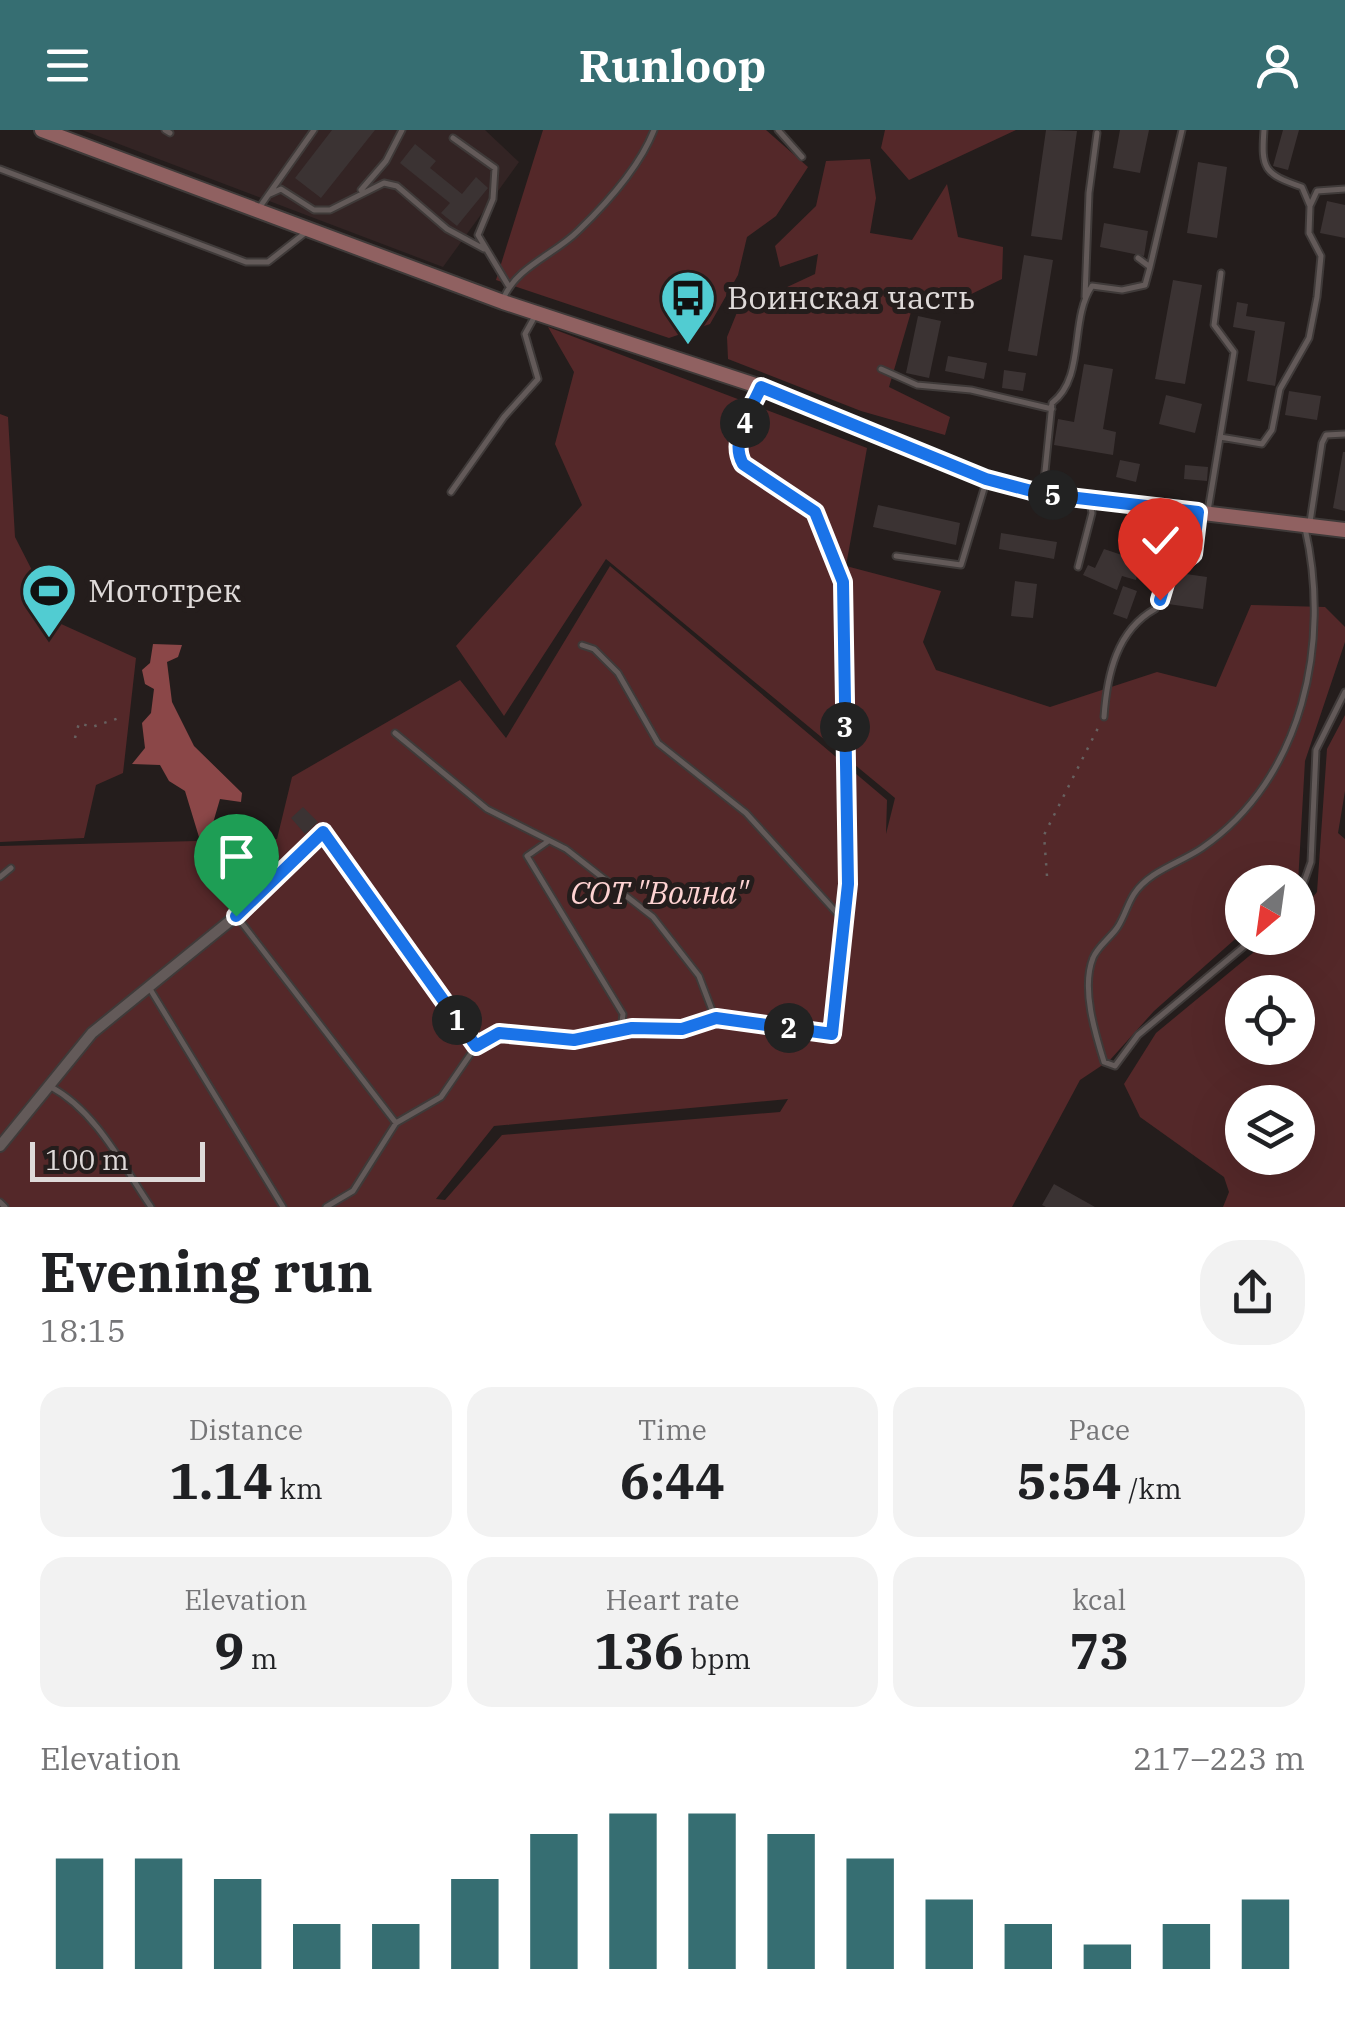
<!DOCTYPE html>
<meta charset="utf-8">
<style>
body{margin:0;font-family:"IBM Plex Serif",serif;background:#f2f2f2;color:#202124;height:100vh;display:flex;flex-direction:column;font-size:38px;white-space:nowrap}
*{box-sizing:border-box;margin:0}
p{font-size:32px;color:#757577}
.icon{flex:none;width:55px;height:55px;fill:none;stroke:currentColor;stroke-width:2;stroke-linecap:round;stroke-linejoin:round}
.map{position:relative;height:1077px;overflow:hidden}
.side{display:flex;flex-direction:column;background:#fff;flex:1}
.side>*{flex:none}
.needle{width:65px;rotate:209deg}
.tools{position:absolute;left:1225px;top:735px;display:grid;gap:20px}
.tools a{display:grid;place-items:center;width:90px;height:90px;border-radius:50%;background:#fff;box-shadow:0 10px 40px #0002;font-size:50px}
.scale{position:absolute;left:30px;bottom:25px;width:175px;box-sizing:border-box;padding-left:10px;border:5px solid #dfdad9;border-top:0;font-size:28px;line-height:35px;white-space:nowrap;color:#dfdad9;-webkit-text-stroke:8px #241d1c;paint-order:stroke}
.pin{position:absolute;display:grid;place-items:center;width:85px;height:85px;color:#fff;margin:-102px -42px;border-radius:50% 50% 50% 0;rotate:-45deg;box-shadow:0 0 10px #0007}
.pin .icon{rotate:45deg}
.km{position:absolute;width:50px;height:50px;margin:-25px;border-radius:50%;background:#222;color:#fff;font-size:28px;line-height:50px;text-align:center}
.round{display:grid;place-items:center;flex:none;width:105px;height:105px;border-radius:40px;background:#f2f2f2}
.summary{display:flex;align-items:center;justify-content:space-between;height:170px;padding:0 40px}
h1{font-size:55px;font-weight:800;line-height:75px}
.metrics{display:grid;grid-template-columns:repeat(3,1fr);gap:15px;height:170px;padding:10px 40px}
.metrics div{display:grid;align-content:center;border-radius:25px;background:#f2f2f2;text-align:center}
.metrics b{font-size:50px;font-weight:800}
.metrics small{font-size:28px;font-weight:400}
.metrics p{font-size:28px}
.chart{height:280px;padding:20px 40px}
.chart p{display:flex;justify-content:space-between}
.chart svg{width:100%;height:180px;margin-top:10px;stroke:#366e72;stroke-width:6}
header{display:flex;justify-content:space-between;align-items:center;height:130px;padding:0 40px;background:#366e72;color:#fff;font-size:45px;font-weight:800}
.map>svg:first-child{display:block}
</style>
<header><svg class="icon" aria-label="menu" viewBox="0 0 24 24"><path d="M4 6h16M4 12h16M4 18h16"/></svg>Runloop<svg class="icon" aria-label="person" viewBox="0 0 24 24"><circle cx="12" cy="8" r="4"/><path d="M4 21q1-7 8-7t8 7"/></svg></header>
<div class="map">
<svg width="1345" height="1077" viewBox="0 0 1345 1077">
<rect width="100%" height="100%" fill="#241d1c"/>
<path fill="#332424" d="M82,0h403l34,32 -76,105z"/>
<path fill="#542829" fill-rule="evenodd" d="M543,0h223l42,37 -32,49 -29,21 -9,38 -28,49 -41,14 -173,-58z
M885,0h131l-107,50 -28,-32z
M870,29l6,39 -6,35 42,7 35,-56 11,53 45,10 -1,32 -53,26 -33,-10 -27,92 61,30 -5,18 -84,-24 -133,-52 -1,-22 11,-27 77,-36 3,-20 -38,13 -5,-21 41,-40 10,-45z
M548,197l319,121 -21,118 95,25 -18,51 13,28 114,37 107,-35 59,15 35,-82 74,2 20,20v15l-40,119 -7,122 -56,-1v51l-88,78 -44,49 -30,20 -68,127h-1012v-361l277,-7 15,-62 168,-97 46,58 104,-172 277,234 -1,34 9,-36 -289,-239 -102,157 -48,-70 126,-141 -27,-61 19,-72zM788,969l-8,13 -278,23 -57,65 -9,-1 58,-73z
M0,284l8,3 7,120 44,86 77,35 -13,115 -27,12 -12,53 -84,4z
M1345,585v76l-7,42 7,6v368h-122l6,-15 -5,-15 -84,-60 -16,-33 32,-51 115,-95h27v-23l19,-23 10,-143zM1242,862h56v56h-56zM1242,972h56v56h-56z"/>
<path fill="#8b4748" d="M153,514l29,1 -4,12 -11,5 5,40 22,44 48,47 -1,9 -21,-3 -7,24 9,8 -5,7 -18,-1 -14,-46 -16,-10 -9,-16 -28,-1 13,-16 -3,-25 9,-10 3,-24 -9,-5 -3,-14 8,-7z"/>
<path fill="#3b3333" d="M332,0h43l-54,68 -26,-20z
M1046,0l31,1 -15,109 -31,-4z
M1120,0h29l-9,43 -27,-5z
M1283,0h16l-11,40 -15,-4z
M415,14l21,17 -6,7 32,26 14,-17 12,11 -31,38 -16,-13 9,-10 -50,-40z
M1198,32l29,5 -10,71 -30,-5z
M1327,71l18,4v33l-25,-5z
M1104,93l44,8 -4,25 -44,-9z
M1024,125l29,5 -16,96 -29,-5z
M1173,150l29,5 -17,99 -30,-5z
M1237,172l11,2 -2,12 39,6 -10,64 -28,-5 8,-50 -22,-4z
M918,186l23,5 -12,57 -23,-5z
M948,226l39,7 -3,16 -39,-8z
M1084,234l29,5 -10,60 13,3 -3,23 -59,-10 4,-26 16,3z
M1004,240l22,3 -3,18 -21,-3z
M1289,261l32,5 -4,24 -32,-5z
M1166,265l36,9 -7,29 -36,-9z
M1343,322h2v59l-12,-3z
M1120,330l20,4 -4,18 -20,-5z
M1185,335l23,2 -1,14 -23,-2z
M878,375l82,18 -4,22 -83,-18z
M1001,403l56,9 -3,17 -55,-10z
M1104,419l36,12 -4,19 -14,-4 -5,14 -34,-15 5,-10 7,3z
M1142,430l23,5 -4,15 -22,-5z
M1172,442l35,5 -4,32 -35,-5z
M1015,451l22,3 -4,34 -22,-2z
M1123,456l14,5 -10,28 -14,-5z
M303,677l15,15 -13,12 -14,-16z
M1054,1054l41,23h-49l-4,-2z"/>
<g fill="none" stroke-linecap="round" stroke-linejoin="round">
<g stroke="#3f3a39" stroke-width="9">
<path id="lane" d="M165,0l5,3
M778,0l24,27
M453,8l42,30 -2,31 -15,36 30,50
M0,39l246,93h22l37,-29
M361,60l25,-29 16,-31
M270,64l11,-5 33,21h16l54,-27 13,3 50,43 37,20
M1310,76l7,-15 28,-2
M259,78l55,-78
M1150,137l32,-137
M1085,167l4,-104 8,-60
M503,169c14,-33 51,-44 75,-68 28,-27 62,-65 76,-101
M881,239l36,16 54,5 81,19
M1220,307l42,7 10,-14 8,-41 29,-51 8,-41 4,-41 -12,-23 1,-27 -8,-19c-38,-13 -41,-18 -38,-57
M1043,361l9,-88c34,-26 17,-83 40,-117l30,4 23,-5 5,-18 -12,-9
M451,362l53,-75 34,-38 -13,-45 10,-18
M1208,381l26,-159 -20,-27 7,-52
M1310,392l12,-79 4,-8 19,-1
M896,426l65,9 25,-83
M1078,437l14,-54 -2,-11
M582,515l12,4 24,24 40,70 88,70 99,109
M1104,587c3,-43 13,-87 51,-108l18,-52 12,3 8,-6 4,-39
M395,603l92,76 79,40 87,68 46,59 16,42
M323,703l153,213
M547,712l-20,14 96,158 -2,16
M0,747l11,-9
M1298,769l13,-37 5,-112 29,-58
M238,788l158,205
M1254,808l-116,97 -23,31 -11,-4c-9,-29 -23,-74 -11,-104 4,-11 17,-20 24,-30 7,-10 10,-23 17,-34 15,-23 46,-31 68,-46 102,-70 129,-207 103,-320
M150,859l133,218
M51,957c45,24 72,79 100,120
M0,1072l5,5
M326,1077l27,-16 43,-68 45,-26 35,-51 23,-13 75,7 58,-12 49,1 34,-11 117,16 16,-150 -5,-301 -28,-71 -72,-48c-14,-24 7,-53 17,-75"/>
</g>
<g stroke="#3f3a39" stroke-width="14">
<path id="street" d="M0,1016l92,-113 144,-117 87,-84"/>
</g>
<g stroke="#3f3a39" stroke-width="18">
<path id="secondary" d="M42,0l461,172 258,85 226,92 56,15 302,36"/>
</g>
<path stroke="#676160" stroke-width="2.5" stroke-dasharray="2.5 8" stroke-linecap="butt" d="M75,608l4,-15 13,4 27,-9
M1047,746l-3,-41 57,-113"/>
<use href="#lane" stroke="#635a59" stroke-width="5"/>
<use href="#street" stroke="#635a59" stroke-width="10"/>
<use href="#secondary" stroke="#906161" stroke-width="14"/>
</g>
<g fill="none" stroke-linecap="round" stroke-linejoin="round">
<g stroke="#fff" stroke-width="20">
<path id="route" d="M236,786l87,-84 153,214 23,-13 75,7 58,-12 50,1 34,-11 116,16 16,-150 -5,-302 -28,-70 -72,-48c-14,-24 8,-54 18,-77l225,92 57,15 155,18 -5,42 -8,6 -12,-3 -13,43"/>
</g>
<use href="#route" stroke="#1a73e8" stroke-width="12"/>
</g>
<defs>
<g id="bus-pin" transform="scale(2.875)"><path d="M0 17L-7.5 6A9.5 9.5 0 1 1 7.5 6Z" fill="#51ccd2" stroke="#241d1c"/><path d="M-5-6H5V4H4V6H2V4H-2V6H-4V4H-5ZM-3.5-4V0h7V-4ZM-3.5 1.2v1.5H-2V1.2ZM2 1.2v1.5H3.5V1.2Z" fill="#111"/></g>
<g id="stadium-pin" transform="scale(2.875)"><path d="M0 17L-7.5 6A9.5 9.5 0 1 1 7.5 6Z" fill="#51ccd2" stroke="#241d1c"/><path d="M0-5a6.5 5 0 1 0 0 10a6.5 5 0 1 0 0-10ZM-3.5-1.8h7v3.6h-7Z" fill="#111"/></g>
</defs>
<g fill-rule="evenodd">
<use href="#bus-pin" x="688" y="168"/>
<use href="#stadium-pin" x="49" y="461"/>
</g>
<g text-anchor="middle" stroke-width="10" stroke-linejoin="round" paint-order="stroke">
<g font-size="32" fill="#dfdad9" stroke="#241d1c" text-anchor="start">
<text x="727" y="179">Воинская часть</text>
<text x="88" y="472">Мототрек</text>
</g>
<g font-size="32" font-style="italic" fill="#fed3d2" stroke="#241d1c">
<text x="659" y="774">СОТ "Волна"</text>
</g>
</g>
</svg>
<div class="tools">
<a><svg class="needle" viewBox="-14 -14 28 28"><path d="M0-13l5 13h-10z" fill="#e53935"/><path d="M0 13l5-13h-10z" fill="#757577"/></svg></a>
<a><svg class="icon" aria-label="locate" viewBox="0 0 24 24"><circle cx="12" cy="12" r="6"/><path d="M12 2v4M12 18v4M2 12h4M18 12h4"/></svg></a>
<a><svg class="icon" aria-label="layers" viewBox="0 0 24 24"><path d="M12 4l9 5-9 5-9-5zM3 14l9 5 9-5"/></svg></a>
</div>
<div class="scale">100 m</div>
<div class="pin" style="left:236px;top:786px;background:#1e9e55"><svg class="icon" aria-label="arrive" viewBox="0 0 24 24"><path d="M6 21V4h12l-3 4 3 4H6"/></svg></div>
<div class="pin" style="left:1160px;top:470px;background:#d93025"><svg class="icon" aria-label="check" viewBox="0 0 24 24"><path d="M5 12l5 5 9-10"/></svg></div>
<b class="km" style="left:457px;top:890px">1</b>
<b class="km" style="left:789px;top:898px">2</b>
<b class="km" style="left:845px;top:597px">3</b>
<b class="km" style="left:745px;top:293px">4</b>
<b class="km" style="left:1053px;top:365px">5</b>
</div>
<section class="side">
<div class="summary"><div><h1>Evening run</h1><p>18:15</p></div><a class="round"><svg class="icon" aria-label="share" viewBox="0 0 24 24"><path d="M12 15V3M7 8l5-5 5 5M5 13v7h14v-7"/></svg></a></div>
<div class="metrics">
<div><p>Distance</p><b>1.14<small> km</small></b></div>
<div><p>Time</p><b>6:44</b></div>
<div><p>Pace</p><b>5:54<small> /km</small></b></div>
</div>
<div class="metrics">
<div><p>Elevation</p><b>9<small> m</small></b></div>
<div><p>Heart rate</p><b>136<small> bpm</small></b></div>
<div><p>kcal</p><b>73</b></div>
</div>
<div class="chart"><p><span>Elevation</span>217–223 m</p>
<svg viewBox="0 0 160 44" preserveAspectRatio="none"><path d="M5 44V17M15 44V17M25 44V22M35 44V33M45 44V33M55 44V22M65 44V11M75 44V6M85 44V6M95 44V11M105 44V17M115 44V27M125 44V33M135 44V38M145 44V33M155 44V27"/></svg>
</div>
</section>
